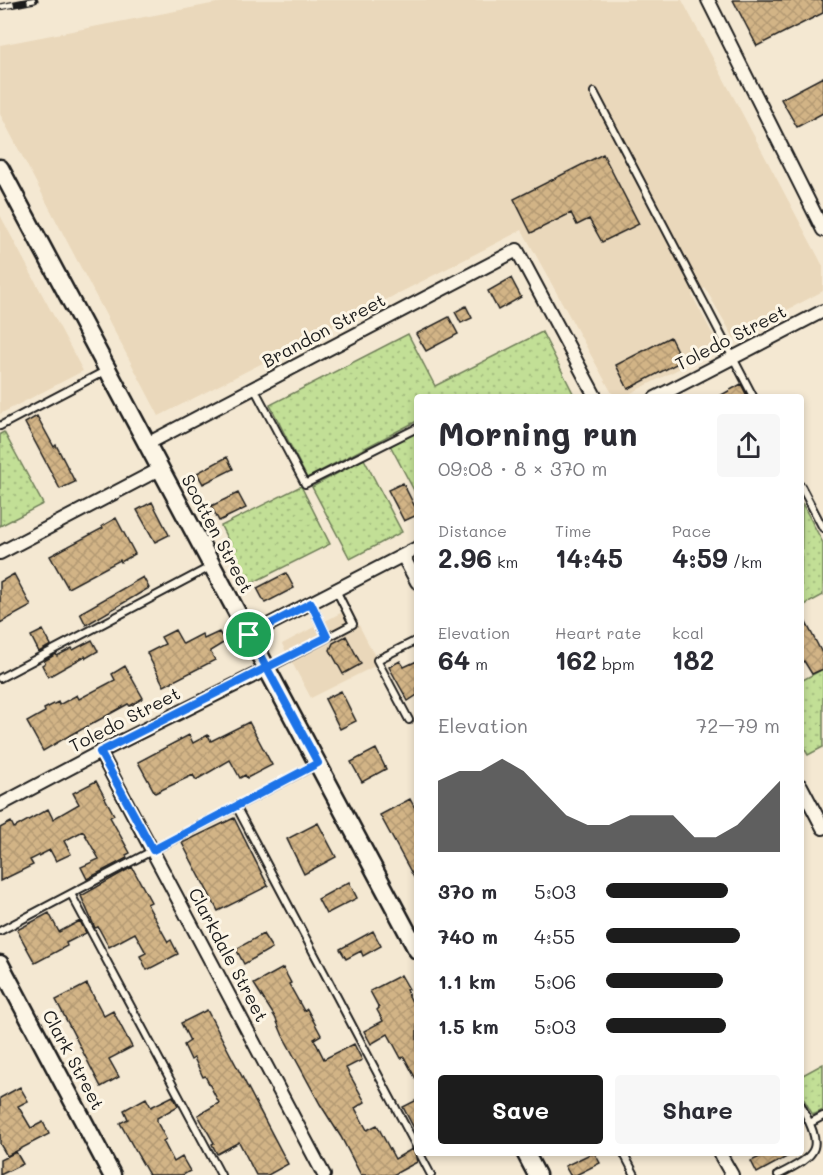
<!DOCTYPE html>
<meta charset="utf-8">
<style>
body{margin:0;font-family:Mali,sans-serif;background:#f7f7f7;color:#2b2b33;height:100vh;display:flex;flex-direction:column;font-size:22px;white-space:nowrap}
*{box-sizing:border-box;margin:0}
p{font-size:20px;color:#7c7c81}
.icon{flex:none;width:33px;height:33px;fill:none;stroke:currentColor;stroke-width:2;stroke-linecap:round;stroke-linejoin:round}
.map{position:relative;flex:1;overflow:hidden}
.side{position:absolute;left:414px;top:394px;width:390px;height:762px;display:flex;flex-direction:column;background:#fff;border-radius:6px;box-shadow:0 3px 9px #0003}
.side>*{flex:none}
.pin{position:absolute;display:grid;place-items:center;width:51px;height:51px;color:#fff;margin:-26px;border:3px solid #fff;border-radius:50%;box-shadow:0 2px 6px #0007}
.round{display:grid;place-items:center;flex:none;width:63px;height:63px;border-radius:6px;background:#f7f7f7}
.headline{display:flex;align-items:center;justify-content:space-between;height:102px;padding:0 24px}
h1{font-size:33px;font-weight:800;line-height:45px}
.stats{display:grid;grid-template-columns:repeat(3,1fr);gap:9px;height:102px;padding:6px 24px}
.stats div{display:grid;align-content:center}
.stats b{font-size:26px;font-weight:800}
.stats small{font-size:16px;font-weight:400}
.stats p{font-size:16px}
.chart{height:168px;padding:12px 24px}
.chart p{display:flex;justify-content:space-between}
.chart svg{width:100%;height:108px;margin-top:6px;fill:#1c1c1c;opacity:.7}
.cta{display:flex;gap:12px;margin-top:auto;padding:12px 24px}
.cta a{flex:1;height:69px;border-radius:6px;background:#1c1c1c;color:#fff;font-size:24px;font-weight:800;line-height:69px;text-align:center}
.cta a+a{background:#f7f7f7;color:#2b2b33}
ul{padding:0 24px;list-style:none;font-size:20px}
li{display:grid;grid-template-columns:96px 72px 1fr;align-items:center;height:45px}
li i{height:15px;border-radius:8px;background:#1c1c1c}
.map>svg:first-child{display:block}
</style>
<div class="map">
<svg width="823" height="1175" viewBox="0 0 823 1175">
<defs>
<pattern id="grass-dots" width="8" height="8" patternUnits="userSpaceOnUse" patternTransform="scale(1.5)"><rect width="8" height="8" fill="#c2df96"/><path d="M2 2h.1M6 6h.1" fill="none" stroke="#a6bf81" stroke-width="1.8" stroke-linecap="round"/></pattern>
<pattern id="building-cross-hatch" width="8" height="8" patternUnits="userSpaceOnUse" patternTransform="scale(1.5)"><rect width="8" height="8" fill="#d2b486"/><path d="M0 0l8 8M0 8l8-8" fill="none" stroke="#b49a73"/></pattern>
</defs>
<rect width="100%" height="100%" fill="#f4e8d2"/>
<filter id="ink" filterUnits="userSpaceOnUse"><feTurbulence type="fractalNoise" baseFrequency=".0167" numOctaves="2"/><feDisplacementMap in="SourceGraphic" scale="12" xChannelSelector="R" yChannelSelector="G"/><feConvolveMatrix kernelMatrix="1 2 1 2 8 2 1 2 1" color-interpolation-filters="sRGB"/></filter>
<g filter="url(#ink)">
<path fill="#ead8bb" d="M232,0h450l141,266v25l-89,47 -29,-50 -13,7 28,53 -97,49h-9l-92,-167 -363,186 -159,-302v-69z
M0,215l83,156 -83,43z
M350,608l29,56 -68,34 -29,-54z"/>
<path fill="url(#grass-dots)" stroke="#6f7e59" stroke-width="1.5" d="M542,332l32,63 -6,3h-151v23l-110,57 -37,-73 138,-71 27,52z
M417,431v65l-27,-51z
M4,432l39,72 -43,22v-92z
M364,459l38,73 -52,27 -38,-72z
M301,486l29,58 -80,40 -29,-58z
M802,503l21,40v52l-22,12z
M823,669v78l-15,8 -7,-12v-62z
M823,1064v46l-10,5 -12,-21v-18z"/>
<path fill="url(#building-cross-hatch)" stroke="#1c1c1c" stroke-width="1.5" d="M733,0h90v13l-66,33z
M823,77v36l-26,14 -16,-28z
M603,154l36,70 -37,18 -13,-23 -12,6 -6,-12 -40,20 -17,-34z
M511,278l10,19 -23,13 -10,-19z
M466,306l6,12 -11,5 -6,-11z
M449,317l9,17 -32,17 -10,-17z
M670,337l12,24 -54,28 -12,-24z
M741,384l7,14h-32z
M37,416l17,31 2,-2 19,37 -15,7 -35,-66z
M227,457l6,12 -30,15 -6,-11z
M403,483l14,28v4l-13,6 -16,-31z
M238,493l8,15 -27,13 -8,-15z
M152,502l17,33 -14,7 -18,-32z
M116,518l19,36 -14,8 -1,-2 -52,28 -18,-32 53,-28 -1,-2z
M286,573l8,15 -29,15 -8,-15z
M14,574l17,32 -31,17v-41z
M143,577l6,11 -63,37 -6,-12z
M801,613l22,42v14l-11,5 -8,-13 -3,2z
M43,630l8,15 -12,7 -8,-16z
M175,630l8,14 19,-10 2,5 15,-7 6,10 -15,9 5,9 -51,26 -17,-33 18,-9 -4,-7z
M346,636l15,28 -18,10 -13,-24 3,-7z
M92,640l6,11 -12,7 -1,-2 -37,21 -6,-12 3,-2 -1,-2 12,-7 1,2 15,-8 1,2z
M400,661l4,6 13,-6v34l-9,6 -19,-34z
M125,666l18,32 -13,8 -2,-2 -51,28v-1l-34,20 -16,-29 18,-10 -1,-3 14,-7 1,3 18,-10 2,4 36,-19 -3,-6z
M341,691l15,30 -16,8 -15,-30z
M249,722l23,43 -25,13 -2,-3 -5,3 -10,-18 -34,20 -3,-5 -38,18 -17,-31 51,-27 4,8 15,-8 3,6z
M376,749l10,20 -24,13 -11,-20z
M96,781l18,34 -4,2 20,36 -4,2 1,3 -40,21 -6,-12 18,-8 -16,-28 -19,10 7,13 -15,7 -6,-11 -20,10 3,5 -33,16v-53l11,-6 3,6 34,-19 5,10 26,-15 -6,-11z
M410,799l7,13v71l-37,-68z
M234,818l34,68 -50,25 -36,-68z
M318,823l18,34 -32,17 -17,-35z
M132,867l19,35 -4,2 21,38 3,-2 7,14 -31,16 -7,-14 6,-3 -11,-20 -26,14 -11,-20 -3,1 -14,-32z
M349,882l8,16 -31,16 -8,-15z
M49,913l10,19 21,-11 6,12 -20,10 1,3 -32,17 -18,-33z
M373,931l8,15 -18,10 -2,-5 -15,8 -6,-10z
M263,934l9,14 -28,16 -8,-15z
M283,968l8,15 -2,1 15,27 3,-2 14,26 -7,4 10,20 30,-15 8,16 -16,8 19,34 -10,6 12,22 10,-5 18,34 17,-10 3,4 2,9 -24,13h-32l-20,-38 -21,-33 -37,-68 -8,-19 -21,-33z
M401,975l8,14 -3,1 11,22v69l-13,-24 -3,1 -13,-24 -17,10 -7,-13 19,-10 -6,-11 2,-2 -9,-17z
M87,984l17,32 9,-5 19,36 -23,12 10,18 -18,10 -45,-87z
M207,1010l81,154 -20,11h-12l-17,-33 -22,12 -5,-10 2,-1 -16,-28 21,-12 -14,-27 -2,1 -9,-19 -3,2 -7,-15 6,-4 -9,-18z
M20,1087l8,14 -10,5 13,22 12,-6 6,12 -42,22 -7,-12v-46z
M173,1096l5,10 -21,12v4l9,17 -3,2 11,21 8,-5 8,14 -7,4h-34l-29,-52 8,-4 -4,-9 22,-12 5,9z
M417,1100v34l-14,-27z
M16,1152l7,12 -23,11v-15z
M590,1154h5l5,9 -24,12h-6l-5,-9z
M766,1154h26l-35,19 -6,-12z"/>
<g fill="none" stroke-linecap="round" stroke-linejoin="round">
<g stroke="#1c1c1c" stroke-width="10">
<path id="lane" d="M594,92l160,306
M254,388l51,96 112,-56
M0,426l107,-56
M801,486l22,42
M311,603l16,34
M269,668l84,-44 -17,-34
M0,678l212,-112
M409,720l-32,-60 40,-20
M236,806l181,342
M71,894l150,281
M0,931l317,-167
M810,1123l13,-7
M420,1154l11,21
M624,1154l11,21
M778,1175c43,-22 45,-26 23,-70"/>
</g>
<g stroke="#1c1c1c" stroke-width="16">
<path id="street" d="M708,0l115,230
M655,398l168,-87
M147,444l370,-194 79,148
M0,553l160,-84
M403,556l14,26
M249,635l168,-87
M100,752l224,423
M801,786l22,42
M0,805l100,-53 167,-83
M720,1154l12,21"/>
</g>
<g stroke="#1c1c1c" stroke-width="21">
<path id="secondary" d="M0,168l417,782
M0,964l112,211
M526,1154l11,21"/>
</g>
<use href="#lane" stroke="#fcf5e5" stroke-width="6"/>
<use href="#street" stroke="#fcf5e5" stroke-width="12"/>
<use href="#secondary" stroke="#fcf5e5" stroke-width="16"/>
<g stroke="#1c1c1c" stroke-width="7">
<path id="rail" d="M0,7l35,-7"/>
</g>
<use href="#rail" stroke="#fcf5e5" stroke-width="4.5" stroke-dasharray="14" stroke-linecap="butt"/>
</g>
</g>
<g fill="none" stroke-linecap="round" stroke-linejoin="round" filter="url(#ink)">
<g stroke="#fff" stroke-width="12">
<path id="route" d="M249,635l69,128 -165,87 -53,-98 227,-115 -16,-34 -62,32"/>
</g>
<use href="#route" stroke="#1a73e8" stroke-width="8"/>
</g>
<g text-anchor="middle" stroke-width="6" stroke-linejoin="round" paint-order="stroke">
<g font-size="18" fill="#1c1c1c" stroke="#fcf5e5">
<text transform="translate(324 331) rotate(-28)" y="6">Brandon Street</text>
<text transform="translate(731 338) rotate(-27)" y="6">Toledo Street</text>
<text transform="translate(217 534) rotate(62)" y="6">Scotten Street</text>
<text transform="translate(125 720) rotate(-27)" y="6">Toledo Street</text>
<text transform="translate(228 955) rotate(62)" y="6">Clarkdale Street</text>
<text transform="translate(73 1060) rotate(62)" y="6">Clark Street</text>
</g>
</g>
</svg>
<div class="pin" style="left:249px;top:635px;background:#1e9e55"><svg class="icon" aria-label="arrive" viewBox="0 0 24 24"><path d="M6 21V4h12l-3 4 3 4H6"/></svg></div>
<section class="side">
<div class="headline"><div><h1>Morning run</h1><p>09:08 · 8 × 370 m</p></div><a class="round"><svg class="icon" aria-label="share" viewBox="0 0 24 24"><path d="M12 15V3M7 8l5-5 5 5M5 13v7h14v-7"/></svg></a></div>
<div class="stats">
<div><p>Distance</p><b>2.96<small> km</small></b></div>
<div><p>Time</p><b>14:45</b></div>
<div><p>Pace</p><b>4:59<small> /km</small></b></div>
</div>
<div class="stats">
<div><p>Elevation</p><b>64<small> m</small></b></div>
<div><p>Heart rate</p><b>162<small> bpm</small></b></div>
<div><p>kcal</p><b>182</b></div>
</div>
<div class="chart"><p><span>Elevation</span>72–79 m</p>
<svg viewBox="0 0 160 44" preserveAspectRatio="none"><path d="M0 44V15L10 11L20 11L30 6L40 11L50 20L60 29L70 33L80 33L90 29L100 29L110 29L120 38L130 38L140 33L150 24L160 15V44z"/></svg>
</div>
<ul>
<li><b>370 m</b>5:03<i style="width:70%"></i></li>
<li><b>740 m</b>4:55<i style="width:77%"></i></li>
<li><b>1.1 km</b>5:06<i style="width:67%"></i></li>
<li><b>1.5 km</b>5:03<i style="width:69%"></i></li>
</ul>
<div class="cta"><a>Save</a><a>Share</a></div>
</section>
</div>
